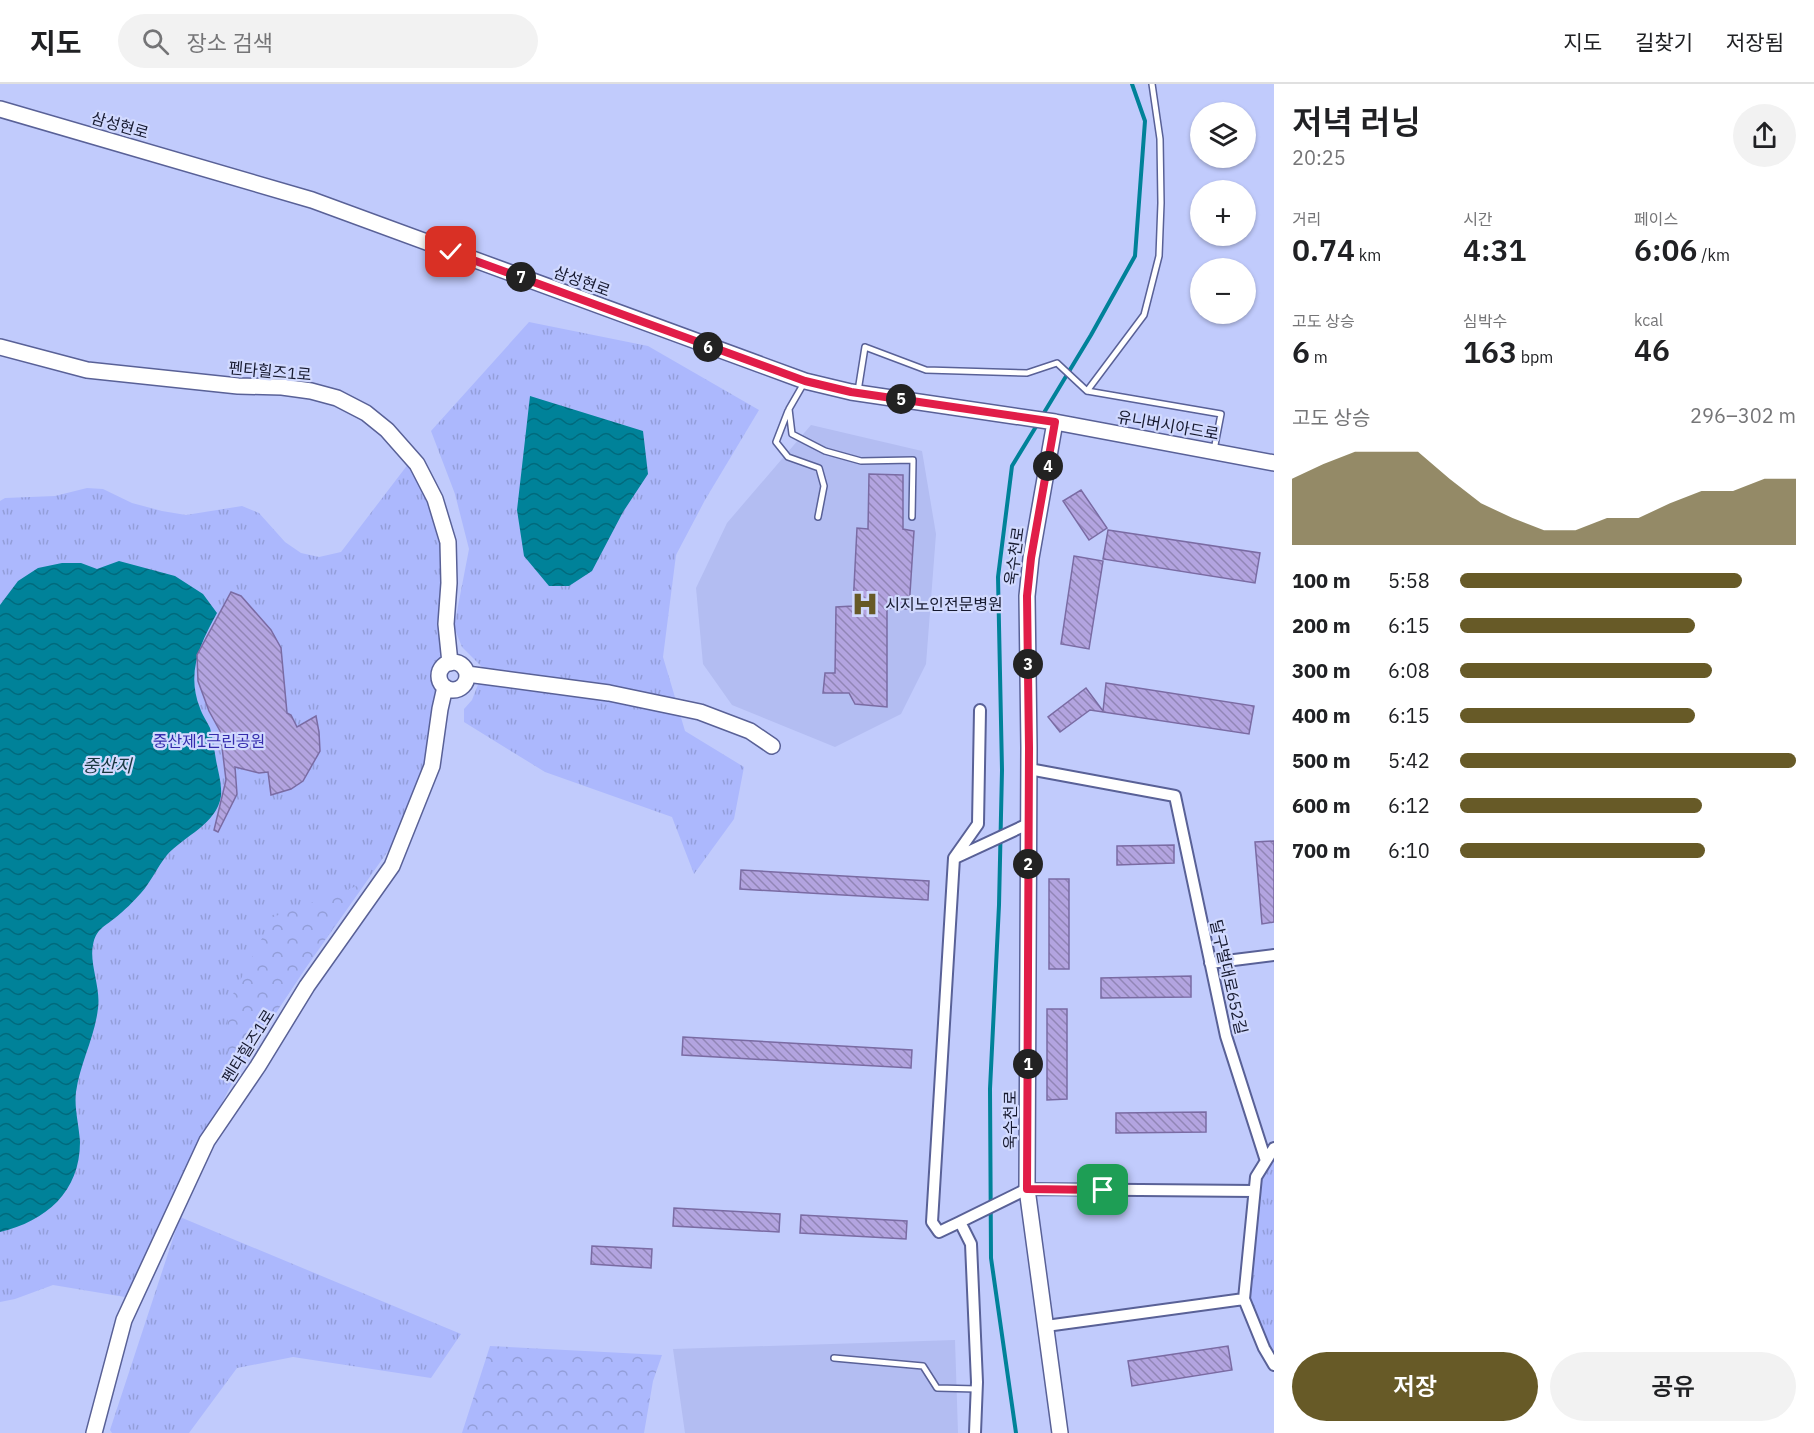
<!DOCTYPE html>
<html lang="ko">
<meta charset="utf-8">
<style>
body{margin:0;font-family:"IBM Plex Sans","Noto Sans KR",sans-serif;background:#f2f2f2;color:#202124;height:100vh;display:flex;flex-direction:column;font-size:22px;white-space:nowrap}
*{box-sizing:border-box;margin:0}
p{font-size:20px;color:#757577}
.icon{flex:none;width:33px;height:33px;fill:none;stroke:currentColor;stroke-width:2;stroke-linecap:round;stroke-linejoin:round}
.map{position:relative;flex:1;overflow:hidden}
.sheet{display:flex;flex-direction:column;background:#fff;width:540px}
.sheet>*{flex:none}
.buttons{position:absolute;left:1190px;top:18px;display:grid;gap:12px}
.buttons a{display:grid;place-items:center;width:66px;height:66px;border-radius:50%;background:#fff;box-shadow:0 2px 4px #0004;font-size:30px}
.pin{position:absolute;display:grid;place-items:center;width:51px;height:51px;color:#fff;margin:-26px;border-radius:12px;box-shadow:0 3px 9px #0006}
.km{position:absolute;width:30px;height:30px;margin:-15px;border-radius:50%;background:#222;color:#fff;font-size:16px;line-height:30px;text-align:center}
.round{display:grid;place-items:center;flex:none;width:63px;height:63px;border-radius:32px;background:#f2f2f2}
.summary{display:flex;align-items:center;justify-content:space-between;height:102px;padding:0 18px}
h1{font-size:33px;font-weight:600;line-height:45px}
.metrics{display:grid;grid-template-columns:repeat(3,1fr);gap:9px;height:102px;padding:6px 18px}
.metrics div{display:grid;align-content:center}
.metrics b{font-size:30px;font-weight:600}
.metrics small{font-size:16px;font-weight:400}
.metrics p{font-size:16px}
.chart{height:168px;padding:12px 18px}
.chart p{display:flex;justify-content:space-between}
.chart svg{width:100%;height:108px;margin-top:6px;fill:#675a27;opacity:.7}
.cta{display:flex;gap:12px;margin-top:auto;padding:12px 18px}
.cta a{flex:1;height:69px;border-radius:36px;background:#675a27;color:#fff;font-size:24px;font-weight:600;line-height:69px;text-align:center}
.cta a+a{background:#f2f2f2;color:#202124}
ul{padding:0 18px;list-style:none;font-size:20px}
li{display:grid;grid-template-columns:96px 72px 1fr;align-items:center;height:45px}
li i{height:15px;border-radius:8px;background:#675a27}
header{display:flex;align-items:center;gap:36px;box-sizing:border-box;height:84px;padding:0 30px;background:#fff;border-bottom:2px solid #e0e0e0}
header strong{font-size:28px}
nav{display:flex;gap:33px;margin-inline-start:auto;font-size:21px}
.search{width:420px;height:54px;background:#f2f2f2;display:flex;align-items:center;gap:15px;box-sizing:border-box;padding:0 21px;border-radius:33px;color:#757577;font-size:22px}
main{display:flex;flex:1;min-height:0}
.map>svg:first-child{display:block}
</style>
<header>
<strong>지도</strong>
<div class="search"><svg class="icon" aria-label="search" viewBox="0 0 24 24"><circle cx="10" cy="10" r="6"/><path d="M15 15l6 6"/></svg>장소 검색</div>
<nav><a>지도</a><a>길찾기</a><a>저장됨</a></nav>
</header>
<main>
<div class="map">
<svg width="1274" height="1349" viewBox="0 0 1274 1349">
<defs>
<pattern id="grass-tufts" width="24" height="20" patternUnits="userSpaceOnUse" patternTransform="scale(1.5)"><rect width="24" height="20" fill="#acb8fd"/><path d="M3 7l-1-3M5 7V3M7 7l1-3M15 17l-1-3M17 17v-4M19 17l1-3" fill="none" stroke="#939ed9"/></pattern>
<pattern id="forest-crowns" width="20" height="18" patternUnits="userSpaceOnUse" patternTransform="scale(1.5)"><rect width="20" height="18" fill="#acb8fd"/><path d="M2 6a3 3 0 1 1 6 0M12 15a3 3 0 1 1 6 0" fill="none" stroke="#939ed9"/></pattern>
<pattern id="water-waves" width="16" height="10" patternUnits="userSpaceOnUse" patternTransform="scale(1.5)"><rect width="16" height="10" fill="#008299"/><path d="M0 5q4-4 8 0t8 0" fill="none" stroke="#016a7d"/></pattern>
<pattern id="building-back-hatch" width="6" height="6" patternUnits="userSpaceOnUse" patternTransform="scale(1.5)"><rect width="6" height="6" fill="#b3a4e0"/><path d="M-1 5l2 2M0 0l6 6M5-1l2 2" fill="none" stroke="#9185b6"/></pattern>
</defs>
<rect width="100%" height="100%" fill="#c1cbfc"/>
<path fill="#b3bdf2" d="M811,341l111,26 14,83 -10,130 -25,50 -66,33 -103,-42 -29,-41 -7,-76 31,-65z
M955,1256l3,93h-273l-12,-84z"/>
<path fill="url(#grass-tufts)" d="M529,238l119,24 111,64 -54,90 -29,55 -13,102 22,74 59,36 -10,52 -40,55 -22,-57 -127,-45 -81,-50v-13l8,-9 12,-31 -22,-22 -8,-20 15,-78 -14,-55 -24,-63z
M412,375l36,83 2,121 -36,151 -109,155 -65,98 -115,230 -72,-12 -38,14 -15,3v-801l5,-3 50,-2 32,-8 16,1 29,14 30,8 24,4 56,-9 17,7 26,29 16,11 18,4 22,-5z
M1274,1064v218l-30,-67 12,-122z
M180,1133l281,117 -30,44 -138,-21 -56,11 -48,65h-77l-2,-3z"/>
<path fill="url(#forest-crowns)" d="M365,799l-53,75 -72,109 -15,-19 5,-48 43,-83z
M490,1262l172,9 -9,26 -9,52h-182z"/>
<path fill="url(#water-waves)" d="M530,312l113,35 5,43 -25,38 -31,59 -23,15h-20l-25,-30 -7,-46z
M119,477l56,15 28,18 14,19c-17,31 -31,60 -17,95 2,7 7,13 10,20 3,10 4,21 6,32 2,11 6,24 5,36 -4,28 -37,40 -54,59 -10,12 -16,27 -26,38 -7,8 -17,18 -26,25 -11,9 -19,11 -22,27 -4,18 8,43 5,63 -3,29 -18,55 -22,84 -2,16 3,33 4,50 0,50 -34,79 -80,90v-627l18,-24 20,-13 24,-5h19l16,6z"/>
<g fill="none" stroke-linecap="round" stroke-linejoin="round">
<path stroke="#008299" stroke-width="4" d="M1042,332l49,-81 44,-79 10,-135 -13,-37
M1016,1349l-25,-175 -1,-169 9,-184 3,-135 -4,-193 14,-111 25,-41"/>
</g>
<path fill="url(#building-back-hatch)" stroke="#7a6ba3" stroke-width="1.5" d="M869,390l34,1v54l11,2 -5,78 -22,-1v99l-32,-3 -6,-11h-26l2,-20h10l1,-66 17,-1 4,-78 11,1z
M1081,406l26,38 -18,12 -26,-39z
M1108,446l152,23 -5,30 -152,-24z
M1074,472l29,5 -14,88 -28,-5z
M231,508l10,4 30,34 10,18 6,65 4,2 6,12 19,-11 3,16 1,19 -17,30 -12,8 -20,6 -3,-23 -9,1 -24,-6 2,27 -19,38 -4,-2 12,-50 -6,-49 -11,-20 -11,-30 -1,-26z
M1106,599l148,23 -5,28 -159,-24 -30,22 -12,-15 38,-29 17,23z
M1274,757v81l-12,2 -7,-82z
M1174,761v18l-57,2v-19z
M741,786l188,11 -1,19 -188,-11z
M1049,795h20v90h-20z
M1191,892v21l-90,1v-20z
M1047,925h20v90l-20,1z
M683,953l229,13 -1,18 -229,-13z
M1206,1028v20l-90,1v-20z
M674,1124l106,6 -1,18 -106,-6z
M801,1131l106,6 -1,18 -106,-6z
M592,1162l60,3 -1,19 -60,-4z
M1228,1262l4,24 -100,16 -4,-25z"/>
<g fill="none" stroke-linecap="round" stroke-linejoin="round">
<g stroke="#596197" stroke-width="8">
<path id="lane" d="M804,299l-15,26 3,25 33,17 36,10 52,-1 -1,57
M858,307l7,-44 61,23 101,3 30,-10 30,28 134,23 -7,36
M1087,307l57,-76 15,-59 2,-53 -1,-64 -8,-55
M788,327l-12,31 12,15 31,11 5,18 -6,31
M834,1274l89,8 14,22 40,1"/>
</g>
<g stroke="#596197" stroke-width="14">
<path id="street" d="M1029,685l146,27 51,240 40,125
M955,774l73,-34
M1210,879l64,-8
M1274,1064l-18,29 -12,122 20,49 10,17
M960,1138l67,-33 227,2
M1046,1242l198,-27
M975,1349l2,-51 -6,-138 -11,-22 -21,10 -7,-10 22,-364 24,-34 2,-114"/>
</g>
<g stroke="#596197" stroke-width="18">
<path id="secondary" d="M0,25l312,91 493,181 46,11 204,30 219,41
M0,263l87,23 151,16 44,1 29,4 26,7 29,15 21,17 30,34 18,35 13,43 1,41 -3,41 4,39
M1055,338l-24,136 -4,38 2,152 -2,441 33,244
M439 592a14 14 0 1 1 28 0a14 14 0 1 1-28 0Z
M467,590l142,19 91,19 50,19 22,15
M94,1349l30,-113 83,-179 51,-75 49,-80 85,-120 40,-100 8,-57 5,-22"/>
</g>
<use href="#lane" stroke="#fff" stroke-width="5"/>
<use href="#street" stroke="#fff" stroke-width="10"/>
<use href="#secondary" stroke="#fff" stroke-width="15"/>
</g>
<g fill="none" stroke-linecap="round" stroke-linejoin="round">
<g stroke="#fff" stroke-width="12">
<path id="route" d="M451,168l354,129 46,11 204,30 -24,136 -4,38 2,152 -2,441 76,1"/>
</g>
<use href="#route" stroke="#e11d48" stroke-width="8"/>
</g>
<defs>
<g id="hospital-bare" transform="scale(2.07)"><path d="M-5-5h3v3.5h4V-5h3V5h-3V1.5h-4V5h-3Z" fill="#675a27" stroke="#d1d9fe" stroke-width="2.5" paint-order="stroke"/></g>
</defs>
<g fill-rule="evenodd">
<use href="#hospital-bare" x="865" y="520"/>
</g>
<g text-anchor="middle" stroke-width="4.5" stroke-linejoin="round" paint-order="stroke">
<g font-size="16" fill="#16192f" stroke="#d1d9fe">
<text transform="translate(120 41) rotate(16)" y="6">삼성현로</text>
<text transform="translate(582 197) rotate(20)" y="6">삼성현로</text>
<text transform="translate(270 287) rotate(5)" y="6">펜타힐즈1로</text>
<text transform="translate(1168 341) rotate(10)" y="6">유니버시아드로</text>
<text transform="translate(1014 472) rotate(-82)" y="6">욱수천로</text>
<text transform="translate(1229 893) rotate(77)" y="6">달구벌대로652길</text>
<text transform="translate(248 962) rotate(-58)" y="6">펜타힐즈1로</text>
<text transform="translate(1010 1036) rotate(-90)" y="6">욱수천로</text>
</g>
<g font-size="16" fill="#16192f" stroke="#d1d9fe" text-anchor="start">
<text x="885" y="526">시지노인전문병원</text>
</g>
<g font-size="16" fill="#342cad" stroke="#d1d9fe">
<text x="209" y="663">중산제1근린공원</text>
</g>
<g font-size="18" font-style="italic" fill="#18373e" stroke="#d1d9fe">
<text x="107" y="688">중산지</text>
</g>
</g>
</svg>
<div class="buttons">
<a><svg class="icon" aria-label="layers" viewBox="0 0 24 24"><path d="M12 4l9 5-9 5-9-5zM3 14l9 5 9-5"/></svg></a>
<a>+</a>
<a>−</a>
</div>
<div class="pin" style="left:1103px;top:1106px;background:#1e9e55"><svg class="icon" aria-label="arrive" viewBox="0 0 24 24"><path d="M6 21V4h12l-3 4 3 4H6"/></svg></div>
<div class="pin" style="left:451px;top:168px;background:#d93025"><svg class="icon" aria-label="check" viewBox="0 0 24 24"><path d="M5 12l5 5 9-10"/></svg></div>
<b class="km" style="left:1028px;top:980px">1</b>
<b class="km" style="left:1028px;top:780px">2</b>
<b class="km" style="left:1028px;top:580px">3</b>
<b class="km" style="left:1048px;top:382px">4</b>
<b class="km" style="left:901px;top:315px">5</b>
<b class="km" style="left:708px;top:263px">6</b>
<b class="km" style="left:521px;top:193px">7</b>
</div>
<section class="sheet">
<div class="summary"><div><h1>저녁 러닝</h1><p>20:25</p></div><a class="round"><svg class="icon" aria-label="share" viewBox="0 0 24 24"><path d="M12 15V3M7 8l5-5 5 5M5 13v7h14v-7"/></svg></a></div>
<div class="metrics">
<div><p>거리</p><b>0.74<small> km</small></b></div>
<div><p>시간</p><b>4:31</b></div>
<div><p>페이스</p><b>6:06<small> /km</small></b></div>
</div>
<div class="metrics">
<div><p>고도 상승</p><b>6<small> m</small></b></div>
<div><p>심박수</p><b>163<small> bpm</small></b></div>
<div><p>kcal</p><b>46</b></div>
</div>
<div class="chart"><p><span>고도 상승</span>296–302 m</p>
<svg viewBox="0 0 160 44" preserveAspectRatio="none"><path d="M0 44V17L10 11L20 6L30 6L40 6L50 17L60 27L70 33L80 38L90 38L100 33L110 33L120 27L130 22L140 22L150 17L160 17V44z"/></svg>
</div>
<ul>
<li><b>100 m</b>5:58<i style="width:84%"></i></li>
<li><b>200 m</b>6:15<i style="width:70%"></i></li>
<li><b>300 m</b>6:08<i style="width:75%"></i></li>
<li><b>400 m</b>6:15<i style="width:70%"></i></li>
<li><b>500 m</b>5:42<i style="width:100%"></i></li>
<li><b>600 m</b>6:12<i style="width:72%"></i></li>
<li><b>700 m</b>6:10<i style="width:73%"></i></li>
</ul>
<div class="cta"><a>저장</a><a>공유</a></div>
</section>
</main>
